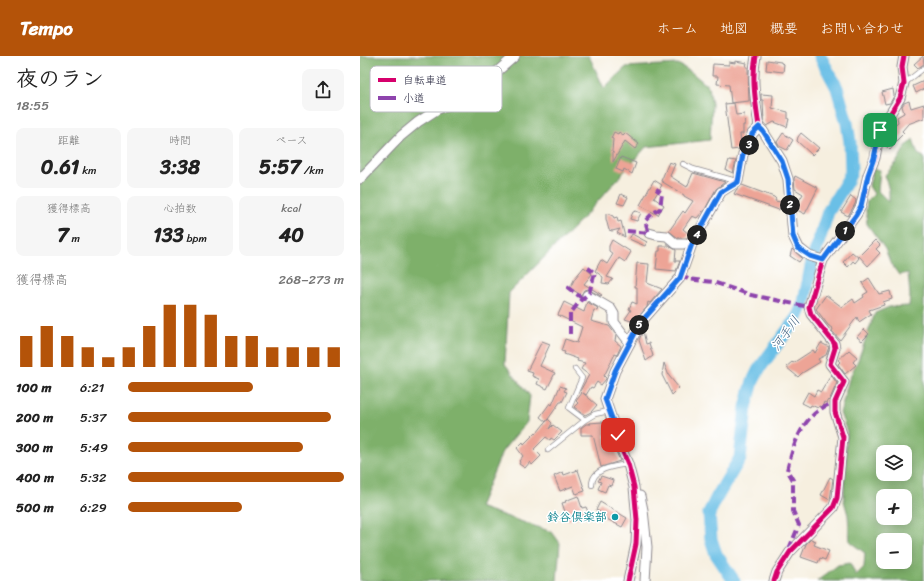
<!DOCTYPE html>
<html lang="ja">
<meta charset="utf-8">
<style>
body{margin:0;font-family:Sriracha,"Klee One",sans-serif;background:#f6f6f6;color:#222;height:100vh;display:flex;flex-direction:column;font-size:15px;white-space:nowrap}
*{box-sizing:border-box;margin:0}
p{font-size:13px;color:#767676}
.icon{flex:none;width:22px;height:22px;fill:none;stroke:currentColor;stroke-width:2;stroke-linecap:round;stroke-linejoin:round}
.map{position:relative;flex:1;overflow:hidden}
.drawer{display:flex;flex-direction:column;background:#fff;width:360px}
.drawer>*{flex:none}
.fabs{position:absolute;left:516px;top:389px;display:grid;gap:8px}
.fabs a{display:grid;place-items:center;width:36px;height:36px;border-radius:8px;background:#fff;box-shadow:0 2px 10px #0003;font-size:20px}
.pin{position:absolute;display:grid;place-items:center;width:34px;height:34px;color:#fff;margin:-17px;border-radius:8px;box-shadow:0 2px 6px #0006}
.km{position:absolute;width:20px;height:20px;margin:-10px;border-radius:50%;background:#222;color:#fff;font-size:11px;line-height:20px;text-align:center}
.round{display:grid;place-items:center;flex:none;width:42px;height:42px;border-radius:8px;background:#f6f6f6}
.headline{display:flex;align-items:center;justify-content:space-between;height:68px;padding:0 16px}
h1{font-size:22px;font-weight:700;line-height:30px}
.stats{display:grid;grid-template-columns:repeat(3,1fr);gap:6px;height:68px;padding:4px 16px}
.stats div{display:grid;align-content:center;border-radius:8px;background:#f6f6f6;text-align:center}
.stats b{font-size:20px;font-weight:700}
.stats small{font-size:11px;font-weight:400}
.stats p{font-size:11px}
.chart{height:112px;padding:8px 16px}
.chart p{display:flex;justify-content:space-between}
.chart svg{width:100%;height:72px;margin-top:4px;stroke:#b45309;stroke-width:6}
ul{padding:0 16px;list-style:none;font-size:13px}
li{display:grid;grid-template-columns:64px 48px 1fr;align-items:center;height:30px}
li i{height:10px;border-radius:5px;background:#b45309}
header{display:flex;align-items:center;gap:24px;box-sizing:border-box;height:56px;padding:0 20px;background:#b45309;color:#fff}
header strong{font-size:19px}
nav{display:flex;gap:22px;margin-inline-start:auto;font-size:14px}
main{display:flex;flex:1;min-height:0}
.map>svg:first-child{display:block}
</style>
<header>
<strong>Tempo</strong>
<nav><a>ホーム</a><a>地図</a><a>概要</a><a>お問い合わせ</a></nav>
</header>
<main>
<section class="drawer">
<div class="headline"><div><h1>夜のラン</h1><p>18:55</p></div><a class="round"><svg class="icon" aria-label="share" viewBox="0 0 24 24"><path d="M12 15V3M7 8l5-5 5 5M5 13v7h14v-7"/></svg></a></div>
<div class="stats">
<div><p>距離</p><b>0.61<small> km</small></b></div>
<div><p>時間</p><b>3:38</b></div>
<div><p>ペース</p><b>5:57<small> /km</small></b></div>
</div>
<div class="stats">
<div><p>獲得標高</p><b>7<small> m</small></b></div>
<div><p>心拍数</p><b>133<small> bpm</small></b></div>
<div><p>kcal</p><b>40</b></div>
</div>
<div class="chart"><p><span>獲得標高</span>268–273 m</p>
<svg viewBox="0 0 160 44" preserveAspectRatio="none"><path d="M5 44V25M15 44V19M25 44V25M35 44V32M45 44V38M55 44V32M65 44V19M75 44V6M85 44V6M95 44V12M105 44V25M115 44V25M125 44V32M135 44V32M145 44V32M155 44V32"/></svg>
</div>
<ul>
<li><b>100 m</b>6:21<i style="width:58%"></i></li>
<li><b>200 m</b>5:37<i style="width:94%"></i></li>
<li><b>300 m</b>5:49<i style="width:81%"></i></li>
<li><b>400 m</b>5:32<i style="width:100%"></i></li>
<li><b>500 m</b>6:29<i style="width:53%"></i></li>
</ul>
</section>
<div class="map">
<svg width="564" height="525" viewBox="0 0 564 525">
<rect width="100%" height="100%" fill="#fff"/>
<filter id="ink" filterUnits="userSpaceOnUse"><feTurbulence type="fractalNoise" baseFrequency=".025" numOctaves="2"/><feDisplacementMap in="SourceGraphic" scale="8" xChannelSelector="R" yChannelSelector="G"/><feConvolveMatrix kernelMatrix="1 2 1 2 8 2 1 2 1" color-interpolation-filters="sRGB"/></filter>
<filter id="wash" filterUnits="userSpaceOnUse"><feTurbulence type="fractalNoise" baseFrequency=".012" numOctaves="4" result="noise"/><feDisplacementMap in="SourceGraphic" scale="16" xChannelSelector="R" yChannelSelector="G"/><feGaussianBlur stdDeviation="0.9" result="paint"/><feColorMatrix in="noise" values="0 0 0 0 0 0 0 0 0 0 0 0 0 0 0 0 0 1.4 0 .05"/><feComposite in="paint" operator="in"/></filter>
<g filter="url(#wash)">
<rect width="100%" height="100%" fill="#f6efdf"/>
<path fill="#7eb06b" stroke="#506953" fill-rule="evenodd" d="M0,0h229l15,32 22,-21 52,-3 13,8 18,15 3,17 -2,36 -64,7 -63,71 -74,75 -4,71 25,32 -3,26 -24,28 -24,57 73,25 8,11 -3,38h-197z
M553,83l5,15 6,3v424h-107l21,-16 12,-2 6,12 8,-8 1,-14 -15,-11 -2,-27 -4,-14v-30l3,-39 -7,-19 9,-34 9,-19 17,-47 14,-6 20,-1 1,-10 -2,-23 -9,2 -8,-11 -6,-15 -18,-25 -1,-14 1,-9 7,-7 -5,-8 4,-17 7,1 -2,21 11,11v-11l-4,-16 11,-12 10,-17zM523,396h22v22h-22zM523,440h22v22h-22zM523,484h22v22h-22z"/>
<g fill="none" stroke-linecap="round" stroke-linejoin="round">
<path stroke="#6abfe6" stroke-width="13" d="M374,525l-18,-27 -5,-15 -2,-26 8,-16 23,-39 6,-51 7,-26 6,-12 39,-53 6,-14 8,-40 16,-50 19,-31 4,-9 -1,-30 -3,-19 -10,-35 -17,-32"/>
</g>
<g id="blocks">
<path fill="#eda496" d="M563,0l1,8 -6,4 -4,-4z
M407,4l14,2v1l3,1 -1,8 -17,-2z
M375,5l12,2 -1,4h2l1,34 -18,2 -2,-18 -12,-1 1,-8h-6l1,-12 16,1v-3l6,1z
M564,25v8l-8,4 -3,-7z
M533,33l1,7 -4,7 -5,1 -3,-12z
M401,38l12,1 -1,13 16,4v7h1l-2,8 -13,-5 -7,4 -3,-4 -1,-22h-2z
M549,45l2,7 13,-4v14l-16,6 -6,7 2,2 -10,10 1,1 -5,6 -6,-6 1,-8 3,-3 -2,-1 12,-10 -1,-5 7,-4 -2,-7 2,-3z
M374,47l2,12 8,-1 1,11h-2v9h-3l1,12 -2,3 -8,1 -6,-46z
M254,76l4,2 1,-2 4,3 2,-2 14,11 -4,5 -10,-8 -12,21v-10l-1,-1 1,-12 -2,-1z
M423,77l10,7 -6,10 -8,-4 -2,-4z
M441,77l18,15 -7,7 -15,-14 1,-4z
M261,101l15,6 -4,11 -8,-5 -1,3 -7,-3z
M369,104l7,1 -3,12 -7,-3z
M309,106l6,2 -5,12 17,11 6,-14 32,9 -9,7 -12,22h-1l-6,7 -5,-2 -9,13 6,5 -2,4h-9l-9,-7 14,-20 2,2 8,-12 -9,-5v-1l-23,-14z
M435,120l23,12 -13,26 -8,-4 -1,-4 7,-12 -8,-5 -1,-10z
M294,124l8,5 -8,13 10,7 -6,10 -18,-10z
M382,129l32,12 2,2 -1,2 6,1 -2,8 -45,-16 2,-4z
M261,138l7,3 -4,8 -7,-2z
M491,140l5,4 -1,4 -7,12 -7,-4z
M276,155l5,2 -4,8 -7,-2 3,-7z
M246,157l7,3 1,2 3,-1 1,5 3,-1 4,16 -8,-4 3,-4 -8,2 -3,-1 -3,-11z
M272,178l15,8 -2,4 -16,-7z
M252,184l19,12 -6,10 -6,-4 -12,19 6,2 -4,5 -7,-1 1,-6 -8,-6 6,-11 6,4 6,-10 -4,-3v-5z
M515,184l5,5 -4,4 4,4 -12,13 -9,-10z
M300,190h9l7,4 -1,11h5l-4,10 -20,-2 2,-18h2z
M432,193l10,9 -3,4 -9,-6z
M492,196l7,6 -4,5 -2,-2 -5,6 -5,-5z
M277,207l12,1 -2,19 15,6 -12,14 -2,-1 -1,5 -13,15 -9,-3 6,-9 -2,-1 3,-7 5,2v-17h-2z
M224,211l8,7 -8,10 18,11 -1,1 -14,-7 -3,1 -3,5 -11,-7 5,-10z
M509,222l10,16 11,-3 2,8 -9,3 1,3 -15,5 2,4 -12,8 -2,-5 -17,23 -8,-9 1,-2 -5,-4 -12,-16 10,-14 16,12 11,-8 2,4 9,-6 -1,-2 5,-3 -6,-9z
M204,246l20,10 3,-10 11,6 -1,3 -3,-1 -3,11 18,5 7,9 -1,6 6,5 -4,9 -2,-1 -11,22 2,2v1l-5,6 -4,-3 -4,6 -2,-1 -5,8 -3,-2 14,12 -6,7 -6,3 -11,-8 4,-4 -2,-2 6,-8 -2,-2 9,-16 -8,-6 4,-6 -8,-2 1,-2 -14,-5 1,-2 -4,-1 4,-12 12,4 5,-16 -24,-12z
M504,273l5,5 -7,7 -5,-4z
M283,275l3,13 3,-1 4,13 -7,5 -7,-21z
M182,285l8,3 -10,22 15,7 -8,16 -10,-5 2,-5 -7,-3 1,-3 -6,-2z
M461,287l8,4 -3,8 -8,4 2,3 -18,11 -4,4 -12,-10 6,-5 1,1 20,-13 2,3z
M489,294l8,7 -4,5 3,3 -11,9 -7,-10 2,-2 -2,-2z
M304,307l5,13 10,12 -7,7 -10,-20z
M471,319l6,8 -8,18 -1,-1 -2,3 -2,-1 -2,5 -3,-1 -1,2 -7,-3 -1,2 -8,-4 6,-11 6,4 3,-6 4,2z
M200,330l6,2 -2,3 3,1 -5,10h-2l-14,20 -6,-5 10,-14 2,2z
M188,363l4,4 -3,6 4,-4 9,7 -8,8 -3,-2 -1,2 -4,-3 -12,12 7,7 -9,9 -2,-3 -5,6 -6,-4 1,-2 -1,-1 4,-5 -6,-8 6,-6 1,2 12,-12 1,1z
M242,366l5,1v6h2v2l1,4h-6l5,16 6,-2 5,12 -19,6 -8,-32h-12v-7l5,-4h5l-2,-1z
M218,414l7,21 -9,3 -3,-8 -13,5 -6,-15 9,-4 1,3z
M241,420l12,4 -2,6 -3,-1 -3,7 -7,-3 3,-7 -3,-1z
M470,421l3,2 -3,21 -9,-5z
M218,440l4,12 4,-1 3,7 -21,6 -6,-17 4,-1 -1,-1z
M240,446l27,16 -5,9 -19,-10 2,-2 -9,-5z
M451,483l5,2 -2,4 15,6 -4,9 -5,-2 -2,5 -17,-6 5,-13z"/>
</g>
</g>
<g filter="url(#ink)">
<use href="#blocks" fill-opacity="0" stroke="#8c888d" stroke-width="1"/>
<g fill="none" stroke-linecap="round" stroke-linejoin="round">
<g stroke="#8c888d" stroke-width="6">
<path id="service" d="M545,27l19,-15
M323,108l10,5 43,12
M215,313l7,9 -13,30 16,12
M188,394l37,-30 10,-6 14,-3
M232,429c0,-17 23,-19 36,-21"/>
</g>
<g stroke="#8c888d" stroke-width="11">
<path id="minor" d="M399,71l4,4 19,30 6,18 5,57 6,12 10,8 14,4
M0,123l41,-43 17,-14 20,-13 29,-11 48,-42
M289,177l7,2 11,1 9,8h16
M227,239l24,14 3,5v8l16,21
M280,440l3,14 4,37 -2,34
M268,525l8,-37 1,-24 -3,-33 -6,-23 -6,-14 -17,-51 10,-28 26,-49 39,-44 12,-34 29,-52 17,-11 5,-27 7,-9 2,-11 7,-7c-3,-24 -8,-47 -3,-71
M414,525l3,-9 13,-20 43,-44 4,-10 6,-61 -8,-25v-10l9,-20 -14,-18 5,-16 -1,-5 -23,-29 -2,-7 14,-47 33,-45 5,-9 7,-31 7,-17 5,-28 20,-32 4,-15 -2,-16 2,-11"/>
</g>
<use href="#service" stroke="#fff" stroke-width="4.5"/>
<use href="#minor" stroke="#fff" stroke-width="9"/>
<path stroke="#8e44ad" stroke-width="4" stroke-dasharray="8 4" stroke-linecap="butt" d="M267,175l22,2 -4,-12 8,-8 7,-4 2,-16 -6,-4
M321,219l7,4 25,3 38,13 58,12
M207,231l16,12
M210,278v-20l10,-13 9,-8 6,-20 -7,-5
M429,493l10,-24 -6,-14v-31l-6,-10c6,-23 13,-48 34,-61 4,-3 9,-5 14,-7"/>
<g stroke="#fff" stroke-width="8">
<path id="cycleway" d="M268,525l8,-37 1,-24 -3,-33 -6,-23 -6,-14 -17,-51 10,-28 26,-49 39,-44 12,-34 29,-52 17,-11 5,-27 7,-9 2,-11 7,-7c-3,-24 -8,-47 -3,-71
M414,525l3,-9 13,-20 43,-44 4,-10 6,-61 -8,-25v-10l9,-20 -14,-18 5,-16 -1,-5 -23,-29 -2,-7 14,-47 33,-45 5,-9 7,-31 7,-17 5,-28 20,-32 4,-15 -2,-16 2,-11"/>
</g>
<use href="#cycleway" stroke="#d6006c" stroke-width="5"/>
</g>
</g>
<g fill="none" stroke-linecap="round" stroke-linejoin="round" filter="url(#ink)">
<g stroke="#fff" stroke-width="8">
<path id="route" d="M258,379l-13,-36 10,-28 26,-49 39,-44 12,-34 29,-52 17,-10 5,-28 7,-9 2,-11 7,-7 4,4 19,30 6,18 5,57 5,12 12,8 13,4 33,-45 5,-9 7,-31 6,-17 6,-28"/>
</g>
<use href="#route" stroke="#1a73e8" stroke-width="5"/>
</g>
<circle fill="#0f9aa8" stroke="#fff" stroke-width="1.5" cx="255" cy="461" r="4"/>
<g text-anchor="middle" stroke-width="3" stroke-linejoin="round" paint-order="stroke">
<g font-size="12" font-weight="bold" fill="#0d838f" stroke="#fff" text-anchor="end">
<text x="247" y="465">鈴谷倶楽部</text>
</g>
<g font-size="13" font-style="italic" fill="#3f617f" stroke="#fff">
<text transform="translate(425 277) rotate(-54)" y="5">河手川</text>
</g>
</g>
<rect x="10" y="10" width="132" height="46" rx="6" fill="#fff" stroke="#bdbdc4" stroke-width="1"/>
<rect x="18" y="22" width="18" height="4" fill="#d6006c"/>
<rect x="18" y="40" width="18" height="4" fill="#8e44ad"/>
<g font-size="11" fill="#22223b">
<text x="43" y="28">自転車道</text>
<text x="43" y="46">小道</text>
</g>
</svg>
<div class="fabs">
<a><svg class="icon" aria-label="layers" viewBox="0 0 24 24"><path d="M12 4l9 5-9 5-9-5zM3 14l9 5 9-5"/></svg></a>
<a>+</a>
<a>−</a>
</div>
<div class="pin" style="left:520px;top:74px;background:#1e9e55"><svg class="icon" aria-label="arrive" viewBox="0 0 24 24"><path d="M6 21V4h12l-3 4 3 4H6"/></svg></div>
<div class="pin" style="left:258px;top:379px;background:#d93025"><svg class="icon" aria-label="check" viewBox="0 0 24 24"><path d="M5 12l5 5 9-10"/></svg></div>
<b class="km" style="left:485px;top:175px">1</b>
<b class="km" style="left:430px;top:149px">2</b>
<b class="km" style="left:389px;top:89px">3</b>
<b class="km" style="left:337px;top:179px">4</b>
<b class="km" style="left:279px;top:269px">5</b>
</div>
</main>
